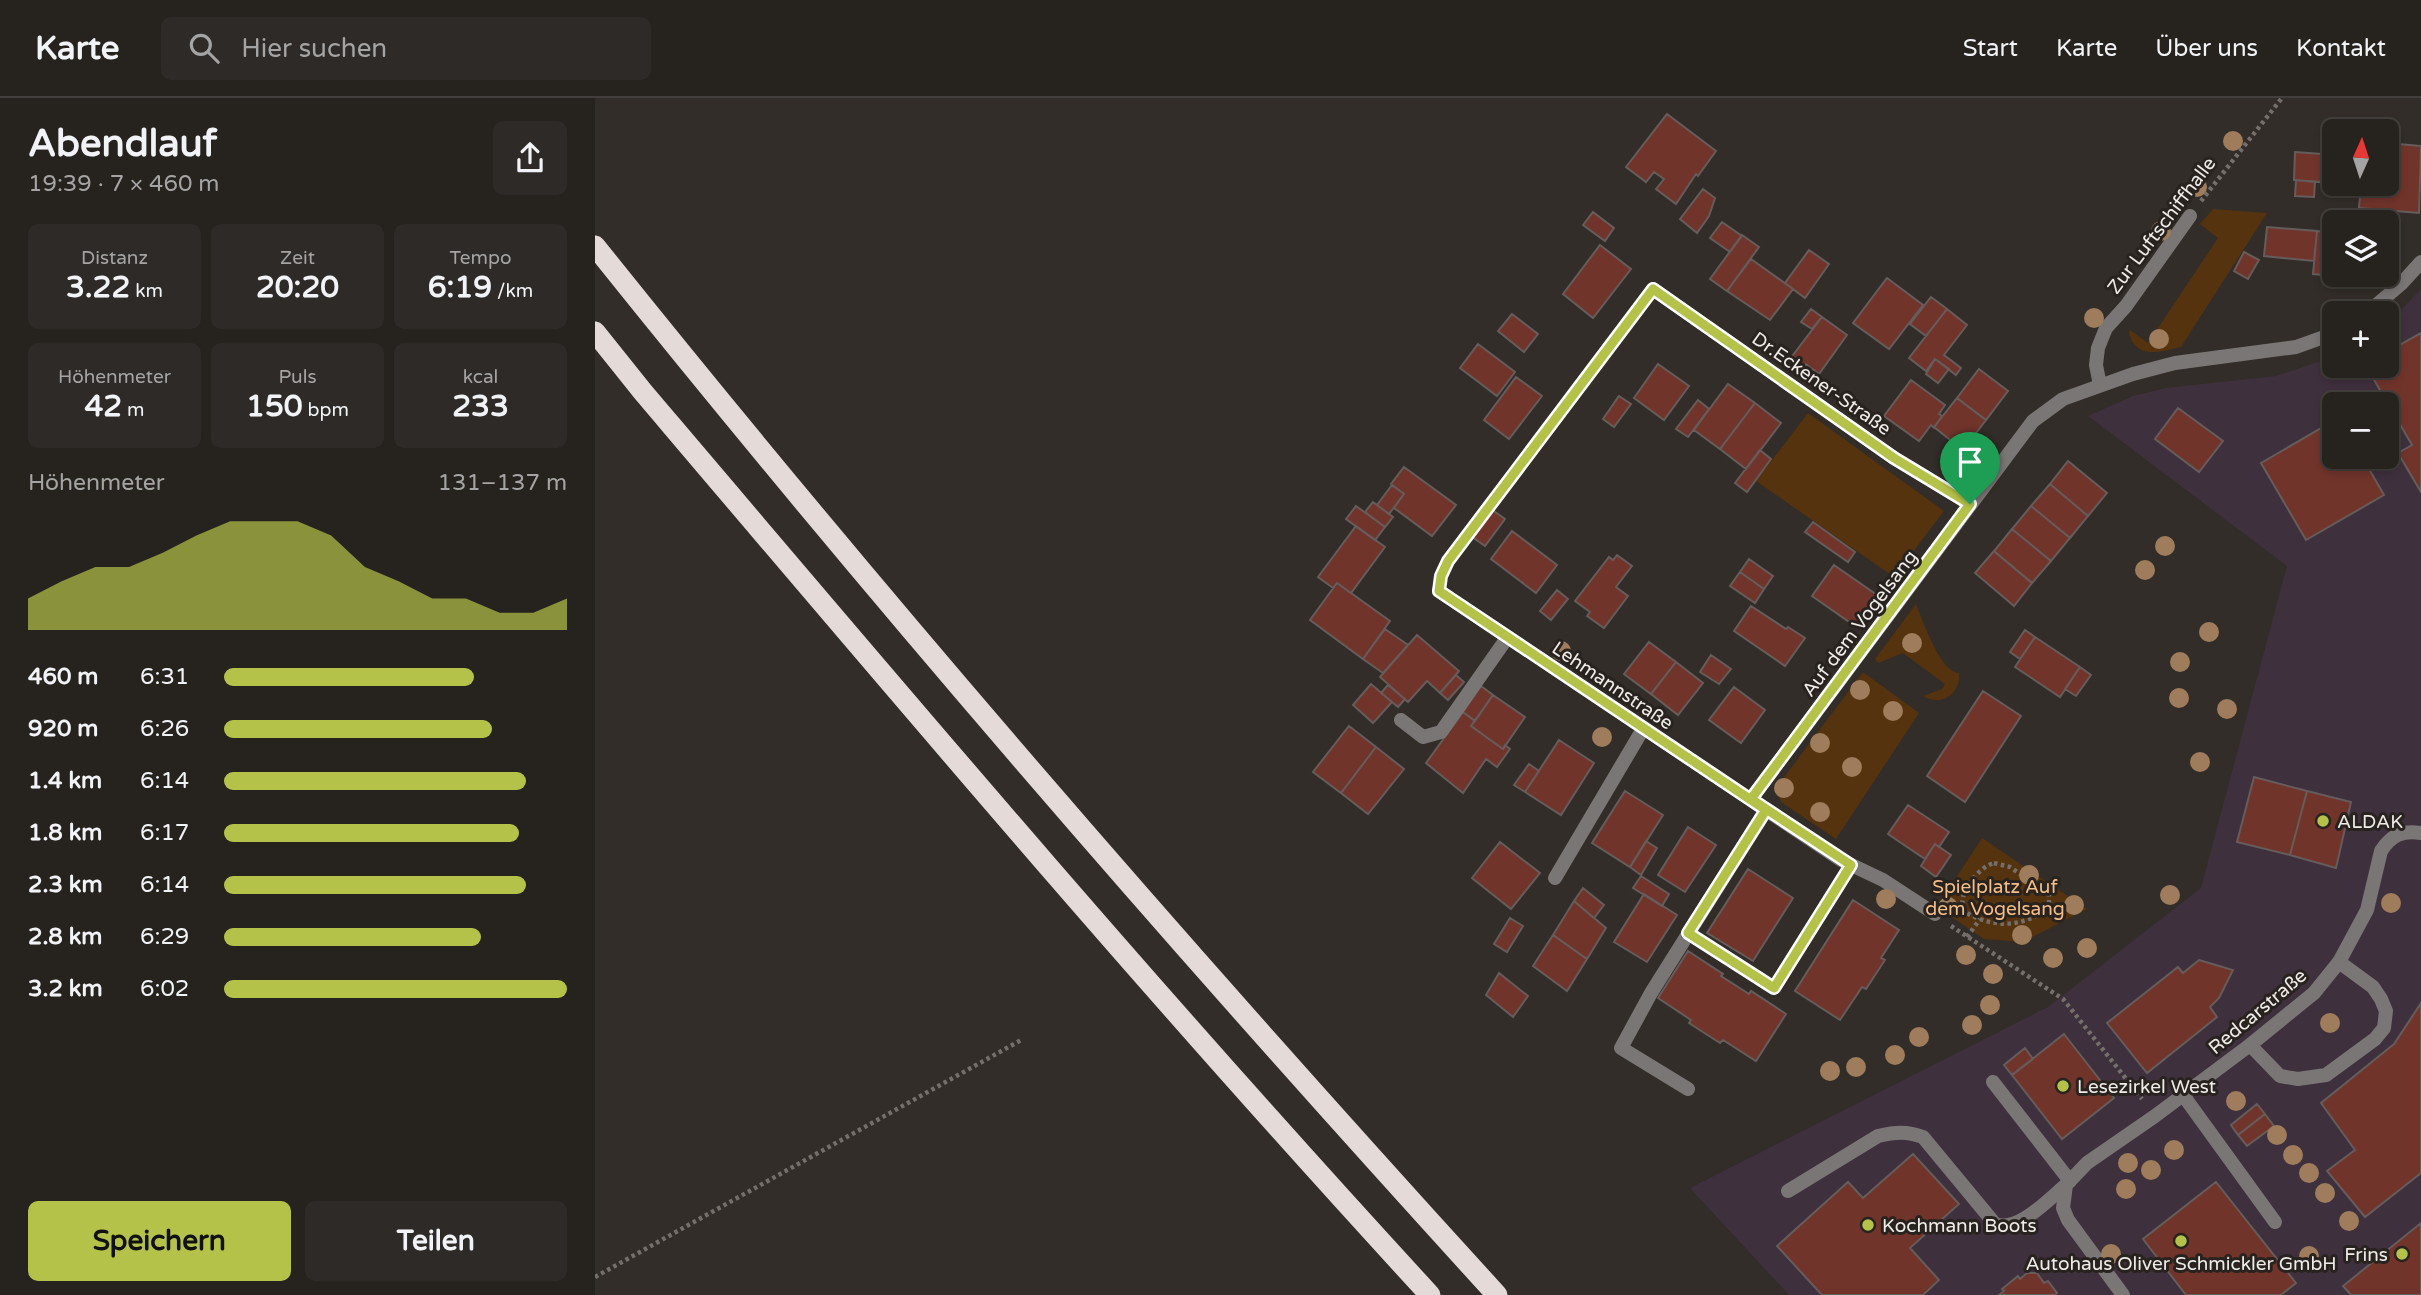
<!DOCTYPE html>
<html lang="de">
<meta charset="utf-8">
<style>
body{margin:0;font-family:"Varela Round",sans-serif;background:#2e2a27;color:#f1f3f6;height:100vh;display:flex;flex-direction:column;font-size:26px;white-space:nowrap}
*{box-sizing:border-box;margin:0}
p{font-size:23px;color:#a4a4a4}
.icon{flex:none;width:38px;height:38px;fill:none;stroke:currentColor;stroke-width:2;stroke-linecap:round;stroke-linejoin:round}
.map{position:relative;flex:1;overflow:hidden}
.details{display:flex;flex-direction:column;background:#26221e;width:595px}
.details>*{flex:none}
.needle{width:46px;rotate:3deg}
.tools{position:absolute;left:1727px;top:21px;display:grid;gap:14px}
.tools a{display:grid;place-items:center;width:77px;height:77px;border-radius:10px;background:#26221e;box-shadow:0 4px 10px #0003,0 0 0 2px #423f3c;font-size:35px}
.pin{position:absolute;display:grid;place-items:center;width:60px;height:60px;color:#fff;margin:-72px -30px;border-radius:50% 50% 50% 0;rotate:-45deg;box-shadow:0 0 7px #0007}
.pin .icon{rotate:45deg}
.round{display:grid;place-items:center;flex:none;width:74px;height:74px;border-radius:10px;background:#2e2a27}
.head{display:flex;align-items:center;justify-content:space-between;height:119px;padding:0 28px}
h1{font-size:38px;font-weight:800;line-height:52px}
.metrics{display:grid;grid-template-columns:repeat(3,1fr);gap:10px;height:119px;padding:7px 28px}
.metrics div{display:grid;align-content:center;border-radius:10px;background:#2e2a27;text-align:center}
.metrics b{font-size:30px;font-weight:800}
.metrics small{font-size:19px;font-weight:400}
.metrics p{font-size:19px}
.chart{height:196px;padding:14px 28px}
.chart p{display:flex;justify-content:space-between}
.chart svg{width:100%;height:126px;margin-top:7px;fill:#b5c249;opacity:.7}
.primary-button{display:flex;gap:14px;margin-top:auto;padding:14px 28px}
.primary-button a{flex:1;height:80px;border-radius:10px;background:#b5c249;color:#111;font-size:28px;font-weight:800;line-height:80px;text-align:center}
.primary-button a+a{background:#2e2a27;color:#f1f3f6}
ul{padding:0 28px;list-style:none;font-size:23px}
li{display:grid;grid-template-columns:112px 84px 1fr;align-items:center;height:52px}
li i{height:18px;border-radius:9px;background:#b5c249}
header{display:flex;align-items:center;gap:42px;box-sizing:border-box;height:98px;padding:0 35px;background:#26221e;border-bottom:2px solid #423f3c}
header strong{font-size:33px}
nav{display:flex;gap:38px;margin-inline-start:auto;font-size:24px}
.search{width:490px;height:63px;background:#2e2a27;display:flex;align-items:center;gap:18px;box-sizing:border-box;padding:0 24px;border-radius:10px;color:#a4a4a4;font-size:26px}
main{display:flex;flex:1;min-height:0}
.map>svg:first-child{display:block}
</style>
<header>
<strong>Karte</strong>
<div class="search"><svg class="icon" aria-label="search" viewBox="0 0 24 24"><circle cx="10" cy="10" r="6"/><path d="M15 15l6 6"/></svg>Hier suchen</div>
<nav><a>Start</a><a>Karte</a><a>Über uns</a><a>Kontakt</a></nav>
</header>
<main>
<section class="details">
<div class="head"><div><h1>Abendlauf</h1><p>19:39 · 7 × 460 m</p></div><a class="round"><svg class="icon" aria-label="share" viewBox="0 0 24 24"><path d="M12 15V3M7 8l5-5 5 5M5 13v7h14v-7"/></svg></a></div>
<div class="metrics">
<div><p>Distanz</p><b>3.22<small> km</small></b></div>
<div><p>Zeit</p><b>20:20</b></div>
<div><p>Tempo</p><b>6:19<small> /km</small></b></div>
</div>
<div class="metrics">
<div><p>Höhenmeter</p><b>42<small> m</small></b></div>
<div><p>Puls</p><b>150<small> bpm</small></b></div>
<div><p>kcal</p><b>233</b></div>
</div>
<div class="chart"><p><span>Höhenmeter</span>131–137 m</p>
<svg viewBox="0 0 160 44" preserveAspectRatio="none"><path d="M0 44V33L10 27L20 22L30 22L40 17L50 11L60 6L70 6L80 6L90 11L100 22L110 27L120 33L130 33L140 38L150 38L160 33V44z"/></svg>
</div>
<ul>
<li><b>460 m</b>6:31<i style="width:73%"></i></li>
<li><b>920 m</b>6:26<i style="width:78%"></i></li>
<li><b>1.4 km</b>6:14<i style="width:88%"></i></li>
<li><b>1.8 km</b>6:17<i style="width:86%"></i></li>
<li><b>2.3 km</b>6:14<i style="width:88%"></i></li>
<li><b>2.8 km</b>6:29<i style="width:75%"></i></li>
<li><b>3.2 km</b>6:02<i style="width:100%"></i></li>
</ul>
<div class="primary-button"><a>Speichern</a><a>Teilen</a></div>
</section>
<div class="map">
<svg width="1826" height="1197" viewBox="0 0 1826 1197">
<rect width="100%" height="100%" fill="#322d28"/>
<path fill="#3f303d" fill-rule="evenodd" d="M1826,191v1006h-632l-99,-107 358,-181 153,-119 86,-322 -199,-150 45,-20 33,-8 110,-12 45,-15 13,-8 1,13h52v-45l9,-6zM1740,306h52v53h-52z"/>
<path fill="#54330e" d="M1618,111l54,4 -86,134c-20,5 -45,13 -52,-14l1,-3 18,13 70,-105 -18,-14z
M1213,315l136,98 -50,66 -138,-96z
M1321,506c7,17 24,68 43,69 2,21 -18,34 -36,23l19,-7 3,-5 -42,-31 -25,10 -3,-4z
M1268,574l56,41 -83,126 -55,-37 -5,-14z
M1387,740l105,71 -64,33 -39,-3 -47,-32z"/>
<path fill="#71342b" stroke="#655c5b" stroke-width="2" d="M1072,16l49,37 -18,25 -2,-2 -20,30 -20,-15 8,-10 -10,-7 -8,10 -20,-15z
M1792,45l34,3 -2,67 -60,-5 2,-24h26z
M1700,54l40,3v28l-41,-3z
M1701,82l19,2 -1,15 -19,-1z
M1108,91l12,9 -6,18 -12,17 -17,-14z
M998,114l21,16 -9,13 -22,-16z
M1127,124l20,14 -12,16 -20,-14z
M1672,129l50,4 -3,30 -50,-5z
M1722,133l18,2v42h35l-1,4 -56,-5z
M1147,137l17,12 -32,44 -17,-12z
M1005,147l31,24 -38,49 -30,-24z
M1214,152l20,14 -24,34 -20,-15z
M1649,154l15,8 -11,19 -14,-8z
M1156,161l42,30 -23,31 -43,-29z
M1292,180l36,27 -34,44 -36,-26z
M1336,199l16,12 -21,27 -16,-12z
M1216,211l11,8 -10,12 -11,-7z
M1352,211l20,16 -23,30 17,13 -5,7 -21,-16 -9,12 -17,-13z
M917,216l26,20 -14,18 -26,-21z
M1227,219l25,18 -28,39 -13,-10 -4,4 -12,-9z
M1826,235v159l-23,-39 14,-8 -46,-79h21v-14z
M883,246l37,28 -18,24 -37,-28z
M1340,261l14,10 -11,14 -12,-9z
M1063,266l31,22 -25,34 -30,-22z
M1384,271l29,22 -22,29 -29,-22z
M921,279l26,19 -33,43 -25,-19z
M1316,282l34,25 -6,9 3,2 -8,12 -3,-3 -12,16 -35,-25z
M1133,286l27,19 -35,46 -26,-19z
M1024,298l12,8 -17,23 -11,-8z
M1362,300l29,22 -23,30 -29,-23z
M1103,302l11,9 -21,28 -12,-8z
M1160,305l26,20 -35,46 -26,-20z
M1583,310l45,33 -24,31 -44,-33z
M1740,322v37h27l22,38 -78,45 -45,-77z
M1165,352l11,9 -24,33 -12,-9z
M1473,363l39,32 -19,23 -38,-32z
M809,369l52,38 -24,31 -38,-28 10,-14 -13,-10z
M1455,386l38,32 -18,22 -39,-32z
M797,387l12,9 -15,20 -12,-9z
M778,404l20,15 -8,10 -20,-15z
M761,408l29,21 -10,13 -29,-21z
M1436,408l39,32 -19,23 -39,-32z
M896,411l14,10 -20,27 -14,-10z
M1218,424l42,30 -7,10 -43,-30z
M761,428l29,21 -34,46 -14,-10 -4,5 -15,-11z
M1417,431l39,32 -19,22 -38,-32z
M917,433l45,34 -21,28 -45,-34z
M1399,453l38,32 -18,23 -39,-33z
M1022,457l15,11 -16,21 12,9 -24,32 -17,-12 3,-4 -15,-11 34,-44 4,3z
M1154,461l24,17 -9,13 -24,-17z
M1239,467l43,30 -22,31 -43,-30z
M1145,474l24,17 -9,14 -25,-17z
M742,485l53,38 -27,38 -53,-39z
M962,492l11,9 -17,21 -11,-9z
M1156,508l35,23 2,-2 17,11 -20,28 -51,-35z
M790,531l23,16 -25,28 -20,-14z
M1430,532l10,7 -15,22 -10,-7z
M822,537l42,36 -19,22 -13,-12 -19,21 -28,-25z
M1440,539l45,30 -20,30 -45,-30z
M1054,544l27,20 -25,32 -27,-20z
M1116,557l20,14 -12,15 -19,-12z
M1081,564l27,21 -25,32 -27,-21z
M1485,569l11,8 -15,21 -11,-7z
M861,577l8,7 -16,18 -8,-7z
M776,586l21,18 -19,21 -20,-18z
M793,587l17,14 -7,8 -17,-14z
M886,588l12,9 -18,26 -12,-9z
M1139,589l31,23 -24,33 -32,-23z
M1388,593l38,25 -56,86 -38,-26z
M898,597l32,22 -22,32 -32,-23z
M868,614l12,9 -4,5 32,23 2,-4 5,4 -13,18 -11,-8 -23,34 -37,-30z
M754,628l27,21 -35,46 -28,-21z
M964,642l35,23 -33,52 -36,-23z
M781,649l28,22 -36,45 -27,-21z
M934,666l10,7 -14,21 -11,-7z
M1659,679l53,14 -17,64 -53,-13z
M1030,693l38,24 -33,52 -38,-24z
M1712,693l44,11 -15,66 -46,-13z
M1313,707l41,27 -10,15 -4,-3 -10,15 -37,-25z
M1093,729l28,18 -31,47 -27,-17z
M1051,743l11,7 -16,27 -11,-8z
M905,744l40,31 -29,36 -39,-31z
M1340,746l16,11 -15,22 -15,-11z
M1153,771l45,29 -40,63 -46,-28z
M1046,778l28,18 -7,12 -29,-18z
M988,790l21,17 -10,13 -20,-17z
M1049,796l33,21 -30,47 -33,-20z
M1258,802l46,30 -18,28 4,2 -19,29 -4,-2 -22,33 -45,-29z
M979,803l32,27 -19,31 -34,-24z
M915,820l13,8 -16,26 -13,-8z
M958,837l34,24 -20,32 -34,-25z
M1093,853l35,23 -2,2 28,18 2,-3 35,23 -30,47 -33,-21 -3,3 -31,-20 2,-3 -33,-22z
M1604,862l34,10 -14,28 -9,9 7,10 -70,56 -40,-50 71,-56 5,6z
M904,875l29,23 -15,21 -27,-22z
M1826,905v170l-56,44 -38,-46 28,-21 -34,-47 73,-59z
M1469,936l50,64 -52,41 -50,-64z
M1430,950l8,11 -21,16 -8,-10z
M1662,1006l8,10 -27,21 -7,-10z
M1670,1016l9,12 -27,20 -9,-11z
M1318,1056l46,50 -49,44 29,32 -16,15h-101l-45,-49 71,-64 15,16z
M1621,1084l80,101 -15,12h-95l-43,-56z
M1826,1125v72h-70l-8,-9z
M1432,1175h10l7,10 4,-2 9,12 -2,2h-56l5,-4 -2,-2 16,-13 2,3z"/>
<g fill="none" stroke-linecap="round" stroke-linejoin="round">
<path stroke="#746f6b" stroke-width="4.5" stroke-dasharray="3.5 3.5" stroke-linecap="butt" d="M1606,103l81,-103
M848,474l5,-11 192,-255
M1399,765l16,4 39,27v13c-22,18 -46,21 -72,11 -5,-2 -10,-4 -13,-9 -8,-15 16,-43 30,-46z
M1356,828l112,73 79,100
M1372,839l13,-18
M1112,847l67,43 66,-106
M0,1179l428,-238"/>
<path stroke="#7a7675" stroke-width="14" d="M1505,287l-4,-20 2,-17 8,-20 20,-22 64,-90
M806,622l22,17 18,-5 66,-94
M960,780l88,-149
M1655,947l30,31 18,3 28,-4 49,-36 9,-11 2,-17 -5,-12 -8,-12 -34,-25
M1398,984l77,99
M1093,991l-67,-41 30,-55 115,-183
M1588,997l92,127
M1193,1093l90,-55c17,-4 29,-5 45,1l72,87c23,9 54,-25 71,-39"/>
<path stroke="#7a7675" stroke-width="14" d="M1058,191l241,169 76,46
M1772,215l34,-29 20,-22
M844,493l402,269 42,20 52,34
M1156,701l282,-378 30,-22 70,-25 42,-11 121,-16 39,-14
M1528,1197l-55,-75 -5,-12 3,-23 21,-22 68,-47 95,-71 64,-52 25,-31 28,-52 14,-59c10,-16 22,-21 40,-18"/>
<path stroke="#e4dad8" stroke-width="21" d="M0,148c288,360 591,708 902,1049
M0,234l48,60c258,304 516,609 787,903"/>
</g>
<g fill="#9e7c5c">
<circle cx="1638" cy="43" r="10"/>
<circle cx="1602" cy="89" r="10"/>
<circle cx="1566" cy="133" r="10"/>
<circle cx="1499" cy="220" r="10"/>
<circle cx="1564" cy="241" r="10"/>
<circle cx="1570" cy="448" r="10"/>
<circle cx="1550" cy="472" r="10"/>
<circle cx="1614" cy="534" r="10"/>
<circle cx="1317" cy="545" r="10"/>
<circle cx="966" cy="553" r="10"/>
<circle cx="1585" cy="564" r="10"/>
<circle cx="1265" cy="592" r="10"/>
<circle cx="1584" cy="600" r="10"/>
<circle cx="1632" cy="611" r="10"/>
<circle cx="1298" cy="613" r="10"/>
<circle cx="1007" cy="639" r="10"/>
<circle cx="1225" cy="645" r="10"/>
<circle cx="1605" cy="664" r="10"/>
<circle cx="1257" cy="669" r="10"/>
<circle cx="1189" cy="690" r="10"/>
<circle cx="1225" cy="714" r="10"/>
<circle cx="1434" cy="777" r="10"/>
<circle cx="1575" cy="797" r="10"/>
<circle cx="1291" cy="801" r="10"/>
<circle cx="1796" cy="805" r="10"/>
<circle cx="1479" cy="807" r="10"/>
<circle cx="1353" cy="809" r="10"/>
<circle cx="1427" cy="837" r="10"/>
<circle cx="1492" cy="850" r="10"/>
<circle cx="1371" cy="857" r="10"/>
<circle cx="1458" cy="860" r="10"/>
<circle cx="1398" cy="876" r="10"/>
<circle cx="1395" cy="907" r="10"/>
<circle cx="1735" cy="925" r="10"/>
<circle cx="1377" cy="927" r="10"/>
<circle cx="1324" cy="939" r="10"/>
<circle cx="1300" cy="957" r="10"/>
<circle cx="1261" cy="969" r="10"/>
<circle cx="1235" cy="973" r="10"/>
<circle cx="1641" cy="1003" r="10"/>
<circle cx="1682" cy="1037" r="10"/>
<circle cx="1579" cy="1052" r="10"/>
<circle cx="1698" cy="1057" r="10"/>
<circle cx="1533" cy="1065" r="10"/>
<circle cx="1556" cy="1072" r="10"/>
<circle cx="1714" cy="1075" r="10"/>
<circle cx="1531" cy="1091" r="10"/>
<circle cx="1730" cy="1095" r="10"/>
<circle cx="1754" cy="1123" r="10"/>
<circle cx="1516" cy="1156" r="10"/>
<circle cx="1714" cy="1158" r="10"/>
</g>
<g fill="none" stroke-linecap="round" stroke-linejoin="round">
<g stroke="#fff" stroke-width="14">
<path id="route" d="M1375,406l-76,-46 -241,-169 -205,272 -7,15 -2,15 327,219 -78,123 86,55 77,-123 -100,-66 219,-295"/>
</g>
<use href="#route" stroke="#b5c249" stroke-width="9"/>
</g>
<g fill="#b5c249" stroke="#28231f" stroke-width="2.5">
<circle cx="1728" cy="723" r="7"/>
<circle cx="1468" cy="988" r="7"/>
<circle cx="1273" cy="1127" r="7"/>
<circle cx="1586" cy="1143" r="7"/>
<circle cx="1807" cy="1156" r="7"/>
</g>
<g text-anchor="middle" stroke-width="6" stroke-linejoin="round" paint-order="stroke">
<g font-size="19" fill="#eeebe8" stroke="#28231f">
<text transform="translate(1566 127) rotate(-53)" y="7">Zur Luftschiffhalle</text>
<text transform="translate(1227 285) rotate(35)" y="7">Dr.Eckener-Straße</text>
<text transform="translate(1264 525) rotate(-53)" y="7">Auf dem Vogelsang</text>
<text transform="translate(1018 587) rotate(34)" y="7">Lehmannstraße</text>
<text transform="translate(1662 913) rotate(-40)" y="7">Redcarstraße</text>
</g>
<g font-size="19" fill="#eeebe8" stroke="#28231f" text-anchor="start">
<text x="1742" y="730">ALDAK</text>
<text x="1482" y="995">Lesezirkel West</text>
<text x="1287" y="1134">Kochmann Boots</text>
<text x="1793" y="1163" text-anchor="end">Frins</text>
<text x="1586" y="1172" text-anchor="middle">Autohaus Oliver Schmickler GmbH</text>
</g>
<g font-size="19" fill="#f6bd87" stroke="#28231f">
<text x="1400" y="795">Spielplatz Auf<tspan x="1400" dy="22">dem Vogelsang</tspan></text>
</g>
</g>
</svg>
<div class="tools">
<a><svg class="needle" viewBox="-14 -14 28 28"><path d="M0-13l5 13h-10z" fill="#e53935"/><path d="M0 13l5-13h-10z" fill="#a4a4a4"/></svg></a>
<a><svg class="icon" aria-label="layers" viewBox="0 0 24 24"><path d="M12 4l9 5-9 5-9-5zM3 14l9 5 9-5"/></svg></a>
<a>+</a>
<a>−</a>
</div>
<div class="pin" style="left:1375px;top:406px;background:#1e9e55"><svg class="icon" aria-label="arrive" viewBox="0 0 24 24"><path d="M6 21V4h12l-3 4 3 4H6"/></svg></div>
</div>
</main>
